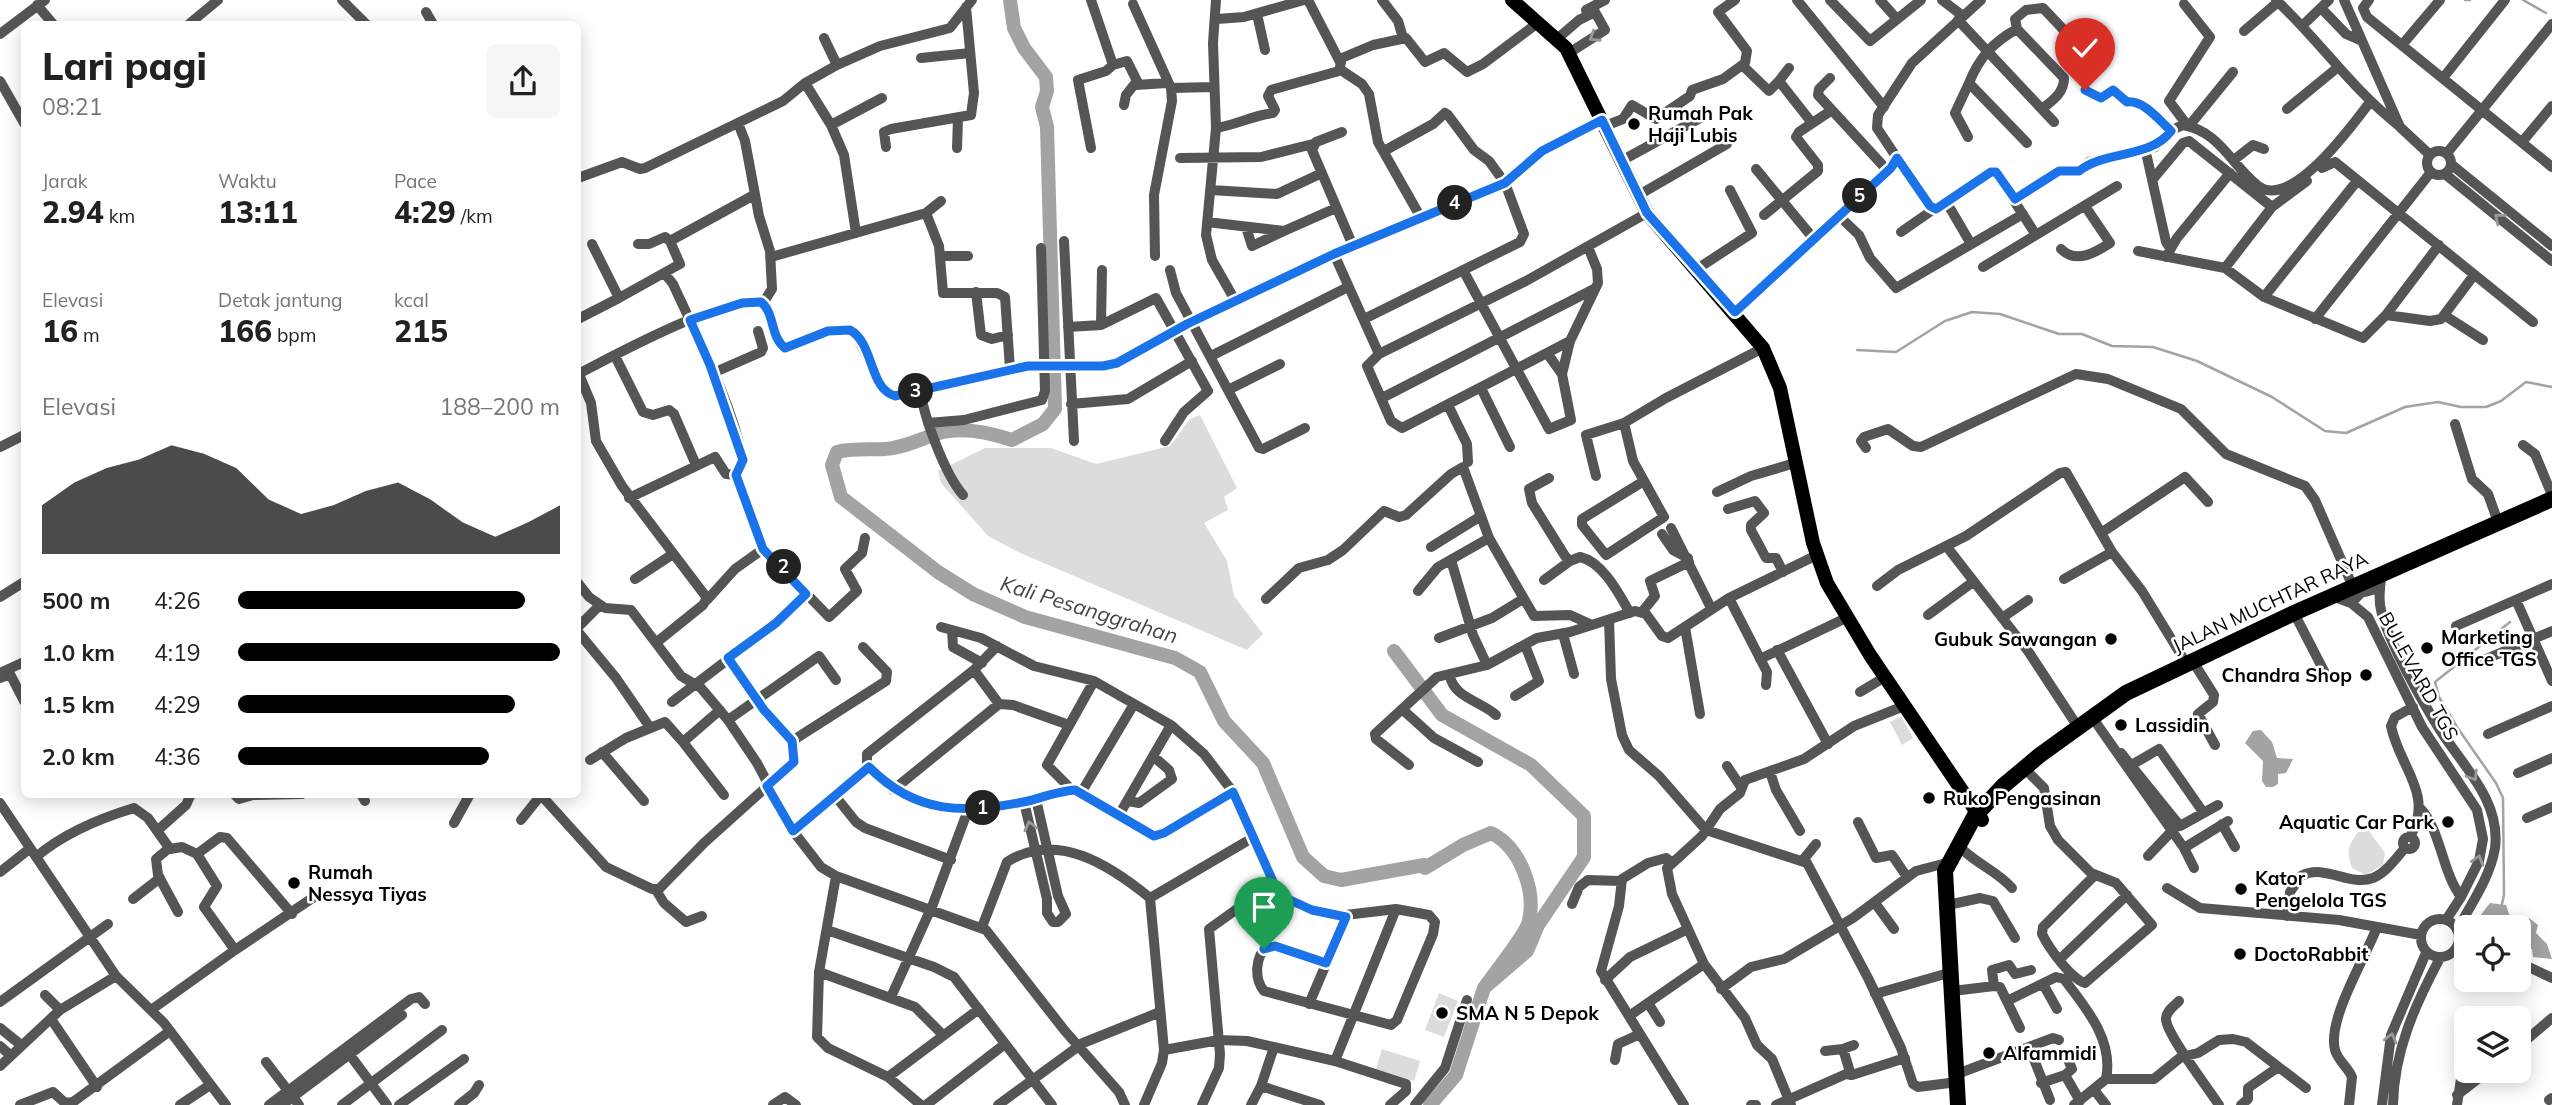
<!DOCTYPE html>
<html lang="id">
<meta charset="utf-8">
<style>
body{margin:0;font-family:Mulish,sans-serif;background:#f6f6f6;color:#202124;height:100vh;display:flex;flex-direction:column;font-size:26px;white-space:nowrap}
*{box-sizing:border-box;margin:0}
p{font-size:23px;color:#757577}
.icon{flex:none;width:38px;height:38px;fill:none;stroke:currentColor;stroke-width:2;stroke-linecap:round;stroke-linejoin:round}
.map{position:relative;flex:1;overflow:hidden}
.details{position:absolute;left:21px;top:21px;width:560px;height:777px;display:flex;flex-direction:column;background:#fff;border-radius:10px;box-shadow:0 4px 18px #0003}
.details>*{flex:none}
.buttons{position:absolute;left:2454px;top:915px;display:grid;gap:14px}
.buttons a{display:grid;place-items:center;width:77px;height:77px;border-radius:10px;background:#fff;box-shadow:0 4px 18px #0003;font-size:35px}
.pin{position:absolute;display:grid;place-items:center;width:60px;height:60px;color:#fff;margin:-72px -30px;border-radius:50% 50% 50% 0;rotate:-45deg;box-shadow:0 0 7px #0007}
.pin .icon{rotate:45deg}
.km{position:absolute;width:35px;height:35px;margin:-18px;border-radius:50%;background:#222;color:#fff;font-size:19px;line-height:35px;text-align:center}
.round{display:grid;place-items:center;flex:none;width:74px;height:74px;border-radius:10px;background:#f6f6f6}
.overview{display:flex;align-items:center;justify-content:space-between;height:119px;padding:0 21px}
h1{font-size:38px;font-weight:800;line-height:52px}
.stats{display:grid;grid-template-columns:repeat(3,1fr);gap:10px;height:119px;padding:7px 21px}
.stats div{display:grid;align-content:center}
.stats b{font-size:30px;font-weight:800}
.stats small{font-size:19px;font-weight:400}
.stats p{font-size:19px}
.chart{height:196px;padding:14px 21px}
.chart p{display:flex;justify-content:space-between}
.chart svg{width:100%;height:126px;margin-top:7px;fill:#000;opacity:.7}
ul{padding:0 21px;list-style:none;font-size:23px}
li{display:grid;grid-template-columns:112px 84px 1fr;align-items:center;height:52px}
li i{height:18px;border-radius:9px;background:#000}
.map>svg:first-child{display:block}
</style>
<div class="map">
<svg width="2552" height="1105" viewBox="0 0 2552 1105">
<rect width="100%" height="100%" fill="#fff"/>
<path fill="#dcdcdc" d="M1200,415l37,73 -13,9 4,13 -24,13 23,38 7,35 29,38 -16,16 -229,-98 -30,-16 -47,-53 -3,-12 47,-23h66l45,16 74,-18 20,-27z
M1901,716l12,22 -11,7 -12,-23z
M2369,831l16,22 -2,12 -17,10 -14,-7c-6,-16 -4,-22 6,-36z
M1439,993l19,8 -14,36 -19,-7z
M1382,1049l38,12 -6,20 -38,-12z"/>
<path fill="#a3a3a3" d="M2261,730l11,12 5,16 16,1 -7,14 -8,1v10l-5,3h-7l-4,-6 1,-20 -18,-18 8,-12z
M2490,903l16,2 4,12 16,5 3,-4 9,7 -2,8 11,11 5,15 -19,-2 -1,-8 -12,1 -2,-22 -28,-1 3,-6 -4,-2 -5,3 -4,-6z"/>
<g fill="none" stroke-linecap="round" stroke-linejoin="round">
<path stroke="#a3a3a3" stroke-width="2.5" d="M2465,0h5
M2523,0l23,13
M1857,350l39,2 49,-31 27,-9 28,2 59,20h23l30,12 41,1 44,14 75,36 53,34 21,2 59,-26 33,-5 23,5h25l15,-6 25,-19 26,5
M2502,904l2,-9 -1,-97 -7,-15 -39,-56 -18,-30 -4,-15 75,-60"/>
<path stroke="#a3a3a3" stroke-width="14" d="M1010,0l4,28 10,20 22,29 1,14 -5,16 5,20 8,282 -12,15 -31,16c-21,-7 -47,-13 -69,-8 -19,5 -38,16 -58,17 -17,1 -31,-1 -48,3l-5,13 9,32 97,75 35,22 52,23 150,41 25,14 24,49 39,42 40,94 21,19 17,4 83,-15 1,3 38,-23 28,-12c29,14 45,57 38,88 -2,12 -36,54 -45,67
M1394,651l48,64 89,50 53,51v41l-46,68 -11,26 -43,37 -28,87 -26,30"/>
<path stroke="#555" stroke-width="10" d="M342,0l24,24
M1216,0l-3,43 3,85 -10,107 6,25 24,42
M1308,0l32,62
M1382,0l16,21 5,17
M1797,0l87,107
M1830,0l40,41 51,-41
M1880,0l17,19
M1942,0l21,16
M2276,0c43,40 75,88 122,125
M2344,0l56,127 30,28
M2369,0l-6,8 4,9 185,150
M1133,4l38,84 1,13 -18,94 1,61
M2184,4l26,33 -41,64 18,24
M37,5l16,19
M2321,8l25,26 16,7
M1586,10l19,-10
M426,12l7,12
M1257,14l8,36
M1217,19l27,-2 60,-17
M1958,20l96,102
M2305,23l24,-23
M189,24l29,-24
M2017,29l47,49c0,15 -11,22 -22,31
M2244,31l34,-29
M0,34l45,-34
M824,38l13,27
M1558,38l21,-18 16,-8 10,18 -36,23
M2402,45l38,-45
M921,58l49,-5
M1113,65l14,-4 10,20 -11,14 -2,10
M1742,65l27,26 10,-10 33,42
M1341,70l21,14 7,10 9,48 43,76
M1830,78l-11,11 -1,6 70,76
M2443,78l62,-78
M0,81l24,42
M1779,81l10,-13
M805,83l26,42 13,30 12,78
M1136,85l31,-2
M1171,88l43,-1
M2085,90l16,8 12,-8 14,12c17,-2 32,18 44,29
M2287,109l50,-41
M738,123l7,18 14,75 11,35 2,38 -9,14
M831,125l51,-27
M1605,126l18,-7 9,-14 24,14 34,-23 2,-6 31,-11 22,-16 2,-12 -29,-39 17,-12
M2189,126l44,-54
M1216,128c20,-3 35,-12 57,-15l2,-3 -7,-14 3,-6 68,-19 3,-13 31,-13 33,-7 19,24 19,-9 23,19 16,-8 56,-42
M1342,132l-26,10 -4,8 41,96
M1968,137l-13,-24 14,-30
M2522,142l30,-36
M2027,143l-58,-60c10,-25 24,-41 48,-54l-2,-10 11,-9 17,-2 35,37
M886,147l-2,-15 7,-3 80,-14 3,-22 -8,-86
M957,148l1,-30
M1091,148l-13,-68 28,-9 7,-6 -22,-65
M2427 163a12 12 0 1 1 24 0a12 12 0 1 1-24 0Z
M2447,153l105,-129
M2147,157l19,85 4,6
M1180,158l81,-1 52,-13
M1897,158l37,51 61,-38 41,64
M2235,159l18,-14 11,4
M1621,161l79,-43
M2452,165l100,81
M2322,168l13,-6 198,160
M1756,169l57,69
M2445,174l107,87
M578,178l44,-16 18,7 5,-1 138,-67 22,-18 32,-18 43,-19 70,-18 22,-28
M2153,179l30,-36 6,-2 83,66
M1211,190l66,4 45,-21
M1637,196l90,-52
M2015,199l44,-28h20l10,-9 66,-15 19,-18 9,-4c36,6 48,39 74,60 33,28 96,-61 113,-83
M1947,203l24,41
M926,213l13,33 4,47h54l8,4 5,72
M1764,215l54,-44v-6l-22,-28 3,-5 33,-22
M1838,215l21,20 11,23 26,30 127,-74
M1207,222l77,9 52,-23
M1246,227l6,19 32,-15
M1901,232l33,-23
M1064,241l10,200
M638,244h11l16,-7 5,4
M2061,249c15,15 34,4 49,-6l-25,-37
M2138,251l87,17 39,29 99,41 23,-23 53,-70
M1334,254l45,100
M940,256h28
M771,257l155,-44 15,-12
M2166,257l11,-19 53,-65
M1983,267l134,-81
M2225,268l47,-61 35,-26
M1697,269l55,-36 -22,-43
M1170,270l6,23 83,155 4,1 42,-21
M1463,270l86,159 22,-9 -9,-46 8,-33 28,-58 -1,-14 -9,-22
M665,274l8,10c26,57 58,116 70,176l-7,15 27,74 66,68 28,-26 -12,-22 17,-16 3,-15
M976,292l5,43 11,4 16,-4
M2264,297l93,-116
M619,298l61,-34 -10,-23 84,-46
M1735,312l159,-146 3,-8 -20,-30 1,-13 34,-52 69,-63
M2386,315l44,6 11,-2 33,-44
M2444,315l39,25
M578,319l41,-21 -27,-54
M1364,319l156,-77 4,-8 -19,-51 -16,-22 -15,-11 -26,-35 -3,-2 -12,11 -49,27
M2315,319l116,-147
M1101,325l1,-55
M1068,327l33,-2 55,-27 52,93 -24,21 -19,29
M1570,341l-168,87 -11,-7 -24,-55 12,-12 147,-73 121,-68
M1547,353l15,21
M615,356l28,56 10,3 16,-5 5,4 22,51
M1211,356l137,-69
M578,372l13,31 5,38 26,45 85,112 -4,7 -46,37
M713,373l48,-21 2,-4 -5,-17
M578,374c30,-15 160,-87 187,-69l12,34 8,9 52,-19 18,4 29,57 7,5 153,-31 45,2 28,-3 70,-39 147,-70 171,-71 37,-32 60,-31
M1481,388l29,59
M1228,390l52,-26
M920,391c5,28 24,82 43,104
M1382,398l212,-109
M1071,404l57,-5 64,-38
M1448,405l19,39 1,18
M928,423l36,-3 78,-20 3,-9 -4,-143
M2455,424l17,55 16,15 10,28
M2523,445l12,9 17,41
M0,447l24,-12
M1866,448l-5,-7 3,-4 24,-8 25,17 8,1 155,-73 32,5 73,30 45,45 79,32 10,14 38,87
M1596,476l-10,-41 38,-12
M1549,478l-20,11 3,14 33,53 5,5 10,-4c23,5 39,37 50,56
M1644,481l-62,38v6l24,30 58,-38 -31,-56 -9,-38 42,-25 97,-50
M1717,492l34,-16 44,-13
M629,498l86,-41 11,17 10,1
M1728,509l27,-8 9,12 -13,12v5l15,28h10l7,14
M1671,528l40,80
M2101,533l84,-56 23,25
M1662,534l11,16 15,8
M1431,547l50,-31
M1947,547l81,104 50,76
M1451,560l22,75 14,30
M2382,573c-2,12 -4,26 -1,37 7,32 41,91 59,120 23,36 61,71 55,118 -5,30 -24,56 -38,82
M635,579l38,-25
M2064,579l48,-27
M1544,580l26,-19
M578,583l11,14 16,11 26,2 50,66 20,12 27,32 29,43 36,68 28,36 15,9 150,54 79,101 54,61 6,13
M1877,586l21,-16 68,-34 94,-63 6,-1 46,80 30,39 44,72
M1418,591l20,-24 51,-29
M2332,596l19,7 17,14 54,110 55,83 6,29 -4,22 -18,36 -15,23
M0,597l24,-15
M1729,598l38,74 -1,13
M1266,599l33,-31 29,-8 15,-10 41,-39 15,6 7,-2 45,-41 12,-7 26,71 45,78 36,-1 22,10
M707,600l28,-31 28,-20
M2516,600l36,81
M2351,603l10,-10 19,-5
M1642,612l13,-16 -5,-15 39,-19
M2294,613l30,58
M1928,615l45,-33
M2002,618l26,-18
M1609,620l2,59 11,56 7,15 30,26 47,54 101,33 61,115 33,70 12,36 5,3 39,-5
M2456,626l96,-42
M578,627l22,-22
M941,627l40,11 53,28 60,15 77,44 33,29 29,38 42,97 14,13 48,14 59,-7 33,6 6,7 -2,12 -36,86 -6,5 -127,-34c-10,-12 -9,-34 3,-45h8l51,17
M1685,627l15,87
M952,630l1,17 29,16
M578,632l38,46 33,48
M1563,634l11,40
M1439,638l53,-20 31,-19
M997,646l-23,24 -107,84v11c43,51 101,49 160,36 16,-3 32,-10 48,-11l82,46 76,-44
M1777,650l51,94
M728,658l41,58 23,25
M1760,659l86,-41
M2192,660l22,35 -1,7 -15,12 17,31
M2479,662l73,-31
M974,670l25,34
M0,673l24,-11
M1450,676c4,22 31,25 46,39
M0,678l10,-4 14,27
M1860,692l25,-15
M1515,696l24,-15 -14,-36
M672,702l104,-79 30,-29
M1402,709l32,29 44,24
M2092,717l92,131 10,20
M728,720l91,-64 17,24
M2488,734l64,-28
M683,742l41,53
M602,752l42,49
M2121,753l59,73 38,-21
M590,760l36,-22 39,-16 18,20 37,-32
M1409,765l-33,-26 -1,-5 62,-57 50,-12 50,-27 33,-6 65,-21 11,3 16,22 6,2 61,-40 88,-43
M1727,766l14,21
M2128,767l31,-18 44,63
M2024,768l20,20 6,38 8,14 33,33 25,10 36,42 -67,58c-15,-5 -36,-35 -43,-49l1,-7 52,-52
M1770,772l6,18 24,41
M2518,773l34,-15
M893,790l106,-86 14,1 56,20
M1072,790l-25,-25 47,-84
M1081,793l53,-89
M234,794l5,5 14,-4 49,-1
M361,794l4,7
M540,794l66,73 46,22h7l45,-46 88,-79 3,-7 -3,-16 94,-60 1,-9 -24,-25
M836,797l20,25 9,6 86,32
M1128,801l11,2 33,-24 -3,-9 -16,-14
M1024,802l23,97v14l6,9h5l8,-8 -8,-18 -22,-97
M0,803l116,173 48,47 62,82
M2421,809c20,22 21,63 40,88
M1119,815l52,-90
M2527,818l25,-11
M521,820l20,-25
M1858,822l18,36 16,-3 15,22
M454,823l16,-29
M2222,824l13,23
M158,830l28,-25 5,-11
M793,831l76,-64
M2410,837c25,-43 -11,-70 -19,-111l4,-9 18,-10
M2403 843a6 6 0 1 1 12 0a6 6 0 1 1-12 0Z
M2184,848l44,-27
M168,849l-12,10 2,16 20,37
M1963,850c16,15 35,22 49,38
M2148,856l24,-25
M36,857c27,-23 65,-39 98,-49l14,10 22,31 12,-2 15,7 23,-17 7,1 65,76
M1803,860l13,-16
M1671,862l-5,-4 -18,5 -26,16 -3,27 -18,65 83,134
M0,872l28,-22
M836,876l-17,96 -2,65 11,11 60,29 33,28
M2167,888l33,20 139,12 82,15
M656,890l8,13 22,19 16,-6
M1150,898l104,-61
M133,899l27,-21
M1875,903l19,26
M1572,904l7,-17 9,-7 33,1
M1948,905l32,-7 13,3 22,37
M2287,916l3,-24 11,-16c24,-13 48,11 72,2 13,-5 23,-20 32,-30
M2421 938a19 19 0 1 1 38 0a19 19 0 1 1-38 0Z
M982,927l25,-65c50,-32 104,4 143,36l14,152 -2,13 -18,42
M827,930l107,37 20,10 98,128
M235,950l79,-53
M2060,959l67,-64
M2518,962l34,16
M819,972l96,35 28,28
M1605,980l25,-23 58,-28
M2043,984l14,25
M1721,989l30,-22 33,-8 69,-41 63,-47 38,-10
M1953,991l41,-5
M1875,994l77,-22
M45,995l15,15
M891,997l42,-93 35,-94
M2007,1001l49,-24 8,2c22,29 50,61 42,100
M2179,1001c-5,5 -13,10 -13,18 0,15 43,70 53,86
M0,1002l108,-78
M1648,1003l12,19
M1309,1004l37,-87
M151,1010l84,-60 -31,-43 13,-21 -20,-32
M1629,1016l75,-52
M51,1019l46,68
M0,1028l21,17
M2020,1028l-20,-41 -6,-1 -2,-16 17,-5 6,9 16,-4
M0,1046l11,10
M2518,1047l34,-29
M2030,1049l20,51
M1164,1050l55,-10 28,1 88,20 71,23v7l-16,14
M347,1051l40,54
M1825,1051l18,-2
M1615,1060l3,-16 22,-10
M1335,1061l61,-152
M266,1062l33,43
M0,1066l60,-56 56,-34
M1957,1074l96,-36 6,2
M1851,1075l-8,-26 11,-4
M2065,1075l7,-6 -5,-12
M888,1077l91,-68
M2041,1083l24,-8 15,26
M1261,1086l59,19
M2095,1091l11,14
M2457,1095l31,-24
M2549,1100l3,-2
M20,1105l33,-13 12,11 8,-1 97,-71
M180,1105l30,-20
M269,1105l142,-106 8,-2 6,7
M282,1105l120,-90
M342,1105l100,-75
M399,1105l65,-46
M459,1105l15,-12 5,-8
M773,1105l12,-8 11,8
M926,1105l79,-61
M998,1105l85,-62 77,-31
M1202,1105l17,-37 1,-14 -11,-125 63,-45
M1251,1105l10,-19 13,-39
M1415,1105l30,-37 22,-68
M1751,1105h5
M1776,1105l70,-31 6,1 53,-17
M1791,1105l-19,-46 -15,-14 -12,-27 -41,-54 -32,-70 -5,-26 35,-32 18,-27 20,-16 5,-13 59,-21 50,-33 50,-20
M2074,1105l32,-26h48l27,-22 17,-4 21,-13 14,-1 13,3 60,46
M2241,1105l7,-6v-11l29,-20
M2349,1105l3,-28c-4,-10 -14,-16 -17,-27 -8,-31 31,-93 42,-123
M2382,1105l9,-70 35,-82
M2393,1105c1,-54 22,-100 47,-147
M2457,1105l9,-59"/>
<path stroke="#000" stroke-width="14" d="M1512,0l54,48 81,165 116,135 17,40 33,155 14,40 43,72 112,165"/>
<path stroke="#000" stroke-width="16" d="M1958,1105l-13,-234 29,-54 29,-31 37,-31 86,-62 168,-80 258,-114"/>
</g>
<defs><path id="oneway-chevron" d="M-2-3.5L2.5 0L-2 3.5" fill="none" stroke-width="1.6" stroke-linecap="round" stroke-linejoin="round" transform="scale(1.75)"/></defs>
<g stroke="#999">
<use href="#oneway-chevron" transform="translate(1594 37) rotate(147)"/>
<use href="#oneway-chevron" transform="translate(2499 218) rotate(-141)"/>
<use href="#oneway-chevron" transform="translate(2473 776) rotate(58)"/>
<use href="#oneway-chevron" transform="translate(1030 826) rotate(-103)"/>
<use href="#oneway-chevron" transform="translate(2478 860) rotate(-73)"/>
<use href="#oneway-chevron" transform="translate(2391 1038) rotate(-75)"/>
</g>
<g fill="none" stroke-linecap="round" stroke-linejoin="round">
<g stroke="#fff" stroke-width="14">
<path id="route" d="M1264,949l11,-3 51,17 20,-46 -34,-7 -33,-15 -46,-103 -69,41 -10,3 -79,-46c-15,1 -32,7 -47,11 -62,13 -112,14 -159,-34l-76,64 -26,-45 27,-24 -2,-21 -28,-31 -36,-52 48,-35 30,-29 -43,-45 -27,-74 7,-15 -33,-95 -20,-45 52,-17 19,-1c14,11 9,35 24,46l43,-17 22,-1c24,13 19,59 45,66l133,-30h75l14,-3 70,-39 147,-70 171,-71 37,-32 60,-31 45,93 88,99 156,-144 6,-10 33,48 6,3 55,-37h5l19,27 44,-28h20c26,-21 71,-12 92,-40 -12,-11 -27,-31 -44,-29l-14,-12 -12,8 -16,-8"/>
</g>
<use href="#route" stroke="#1a73e8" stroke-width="9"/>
</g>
<g fill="#000" stroke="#fff" stroke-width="2.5">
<circle cx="1634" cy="124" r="7"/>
<circle cx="2111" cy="639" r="7"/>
<circle cx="2427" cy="648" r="7"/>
<circle cx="2366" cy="675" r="7"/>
<circle cx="2121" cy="725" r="7"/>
<circle cx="1929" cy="798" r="7"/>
<circle cx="2448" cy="822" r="7"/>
<circle cx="294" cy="883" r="7"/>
<circle cx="2241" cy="889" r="7"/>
<circle cx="2240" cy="954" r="7"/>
<circle cx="1442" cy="1013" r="7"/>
<circle cx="1989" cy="1053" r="7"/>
</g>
<g text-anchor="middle" stroke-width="5" stroke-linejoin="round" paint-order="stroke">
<g font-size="19" font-weight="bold" fill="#000" stroke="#fff" text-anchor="start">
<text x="1648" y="120">Rumah Pak<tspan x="1648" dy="22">Haji Lubis</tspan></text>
<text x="2441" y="644">Marketing<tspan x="2441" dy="22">Office TGS</tspan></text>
<text x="2097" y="646" text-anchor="end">Gubuk Sawangan</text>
<text x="2352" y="682" text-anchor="end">Chandra Shop</text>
<text x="2135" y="732">Lassidin</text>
<text x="1943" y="805">Ruko Pengasinan</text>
<text x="2434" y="829" text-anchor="end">Aquatic Car Park</text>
<text x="308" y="879">Rumah<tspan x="308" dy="22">Nessya Tiyas</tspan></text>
<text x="2255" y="885">Kator<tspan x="2255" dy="22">Pengelola TGS</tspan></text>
<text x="2254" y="961">DoctoRabbit</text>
<text x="1456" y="1020">SMA N 5 Depok</text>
<text x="2003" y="1060">Alfammidi</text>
</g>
<g font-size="19" fill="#000" stroke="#fff">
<text transform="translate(2270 602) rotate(-25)" y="7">JALAN MUCHTAR RAYA</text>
<text transform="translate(2419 676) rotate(61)" y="7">BULEVARD TGS</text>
</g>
<g font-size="21" font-style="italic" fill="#444" stroke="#fff">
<text transform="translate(1089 610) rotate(17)" y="7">Kali Pesanggrahan</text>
</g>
</g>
</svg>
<div class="buttons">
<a><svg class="icon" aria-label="locate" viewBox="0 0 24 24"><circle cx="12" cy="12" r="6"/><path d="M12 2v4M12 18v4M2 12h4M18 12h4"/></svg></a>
<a><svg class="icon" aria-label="layers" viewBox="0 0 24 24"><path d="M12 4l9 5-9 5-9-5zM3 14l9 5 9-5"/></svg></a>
</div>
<div class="pin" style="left:1264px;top:949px;background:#1e9e55"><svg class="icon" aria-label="arrive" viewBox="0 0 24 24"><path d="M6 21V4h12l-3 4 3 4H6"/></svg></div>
<div class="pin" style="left:2085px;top:90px;background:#d93025"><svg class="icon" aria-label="check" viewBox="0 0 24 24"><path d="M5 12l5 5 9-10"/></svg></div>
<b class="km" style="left:983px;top:808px">1</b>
<b class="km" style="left:784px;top:567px">2</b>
<b class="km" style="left:916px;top:391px">3</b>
<b class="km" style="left:1455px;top:203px">4</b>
<b class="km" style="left:1860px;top:196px">5</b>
<section class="details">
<div class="overview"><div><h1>Lari pagi</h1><p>08:21</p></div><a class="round"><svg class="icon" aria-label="share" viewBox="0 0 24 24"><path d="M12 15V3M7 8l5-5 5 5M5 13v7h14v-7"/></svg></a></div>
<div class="stats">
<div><p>Jarak</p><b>2.94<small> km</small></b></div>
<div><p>Waktu</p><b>13:11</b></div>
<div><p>Pace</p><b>4:29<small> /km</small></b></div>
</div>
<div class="stats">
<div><p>Elevasi</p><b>16<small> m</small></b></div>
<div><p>Detak jantung</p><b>166<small> bpm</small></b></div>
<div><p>kcal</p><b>215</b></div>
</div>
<div class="chart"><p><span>Elevasi</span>188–200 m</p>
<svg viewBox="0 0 160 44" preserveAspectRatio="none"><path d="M0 44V27L10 19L20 14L30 11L40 6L50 9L60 14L70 25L80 30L90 27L100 22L110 19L120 25L130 33L140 38L150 33L160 27V44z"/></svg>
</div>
<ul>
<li><b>500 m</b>4:26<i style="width:89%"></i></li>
<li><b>1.0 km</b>4:19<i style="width:100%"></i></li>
<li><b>1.5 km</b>4:29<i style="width:86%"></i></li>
<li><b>2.0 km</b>4:36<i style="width:78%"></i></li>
</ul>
</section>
</div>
